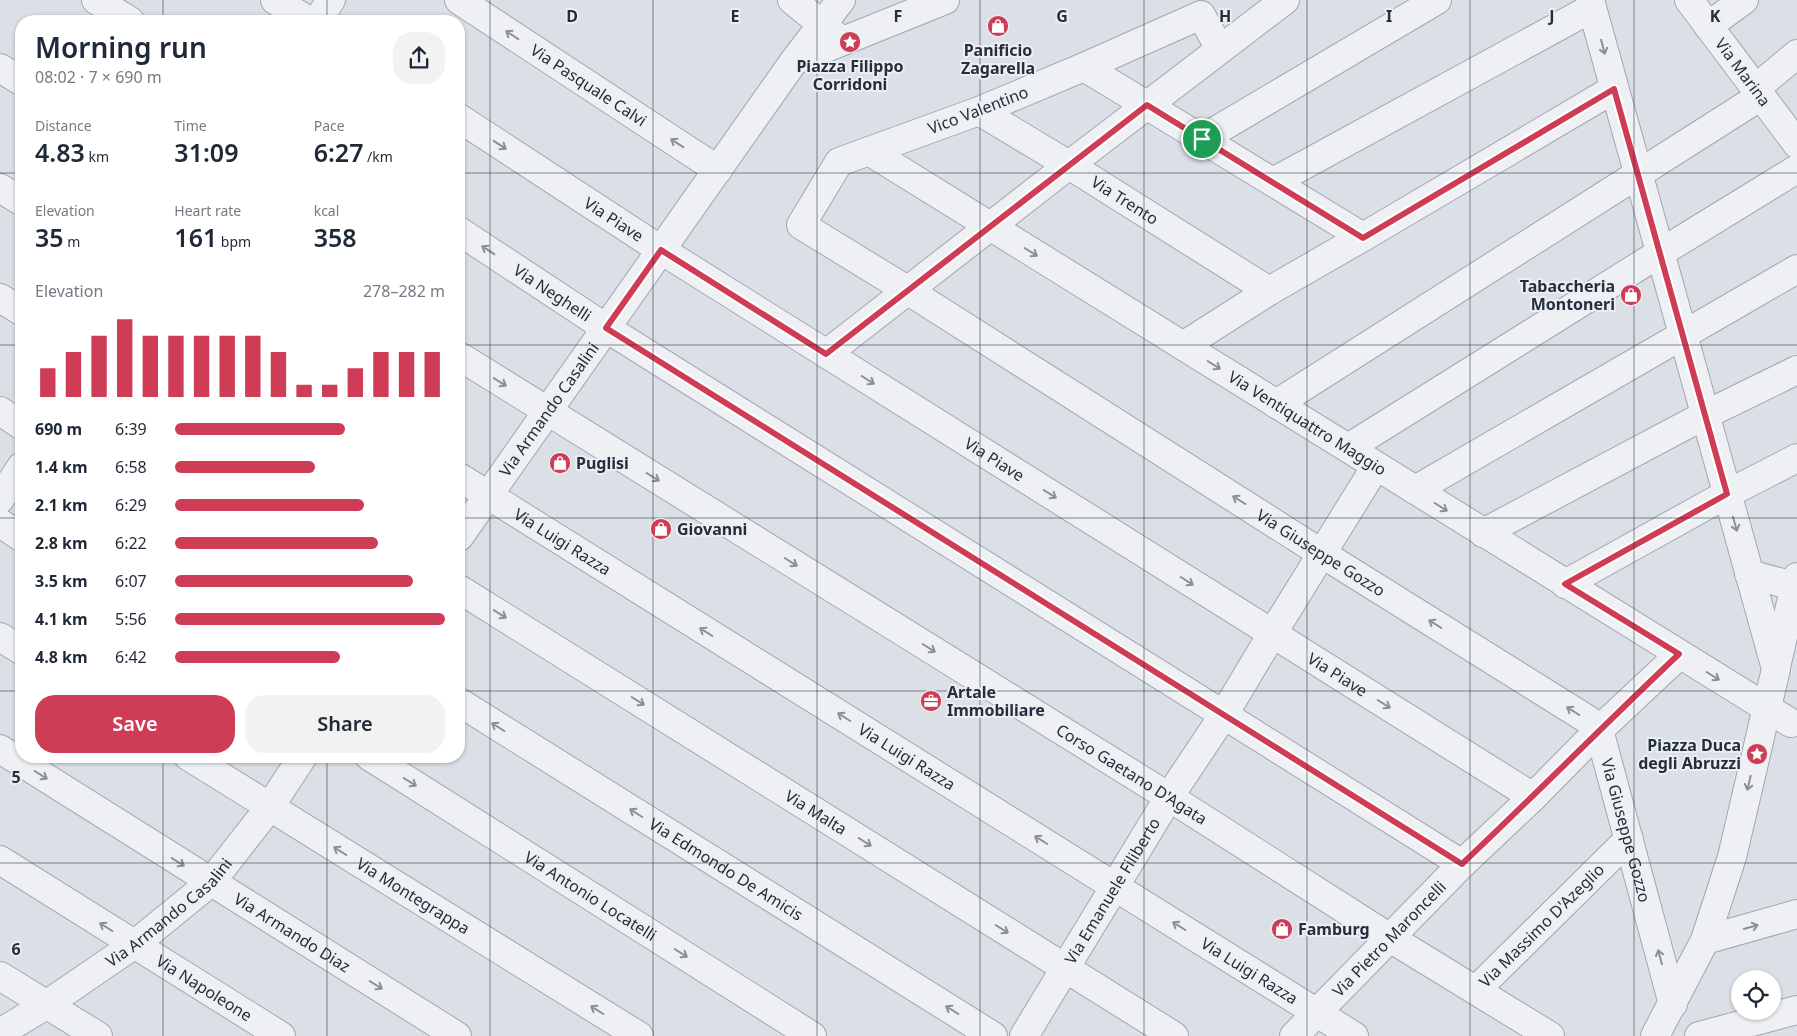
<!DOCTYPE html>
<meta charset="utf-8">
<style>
body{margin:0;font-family:"Noto Sans",sans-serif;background:#f2f2f3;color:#1f2937;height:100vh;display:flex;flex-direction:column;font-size:19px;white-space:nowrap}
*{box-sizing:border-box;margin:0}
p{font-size:16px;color:#747a83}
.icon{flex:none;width:28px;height:28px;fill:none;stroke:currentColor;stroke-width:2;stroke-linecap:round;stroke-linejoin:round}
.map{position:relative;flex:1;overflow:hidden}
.details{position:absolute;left:15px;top:15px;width:450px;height:748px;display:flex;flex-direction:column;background:#fff;border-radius:20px;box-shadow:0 1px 4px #0004}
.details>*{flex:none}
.buttons{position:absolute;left:1731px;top:970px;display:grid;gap:10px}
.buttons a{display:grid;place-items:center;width:50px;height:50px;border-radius:50%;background:#fff;box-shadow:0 1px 4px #0004;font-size:25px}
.pin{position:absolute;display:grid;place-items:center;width:42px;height:42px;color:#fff;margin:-21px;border:2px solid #fff;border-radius:50%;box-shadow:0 1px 5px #0007}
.round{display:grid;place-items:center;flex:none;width:52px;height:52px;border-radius:20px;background:#f2f2f3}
.headline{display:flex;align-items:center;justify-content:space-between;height:85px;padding:0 20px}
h1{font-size:28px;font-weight:600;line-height:38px}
.metrics{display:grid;grid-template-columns:repeat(3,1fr);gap:8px;height:85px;padding:5px 20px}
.metrics div{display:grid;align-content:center}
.metrics b{font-size:25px;font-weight:600}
.metrics small{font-size:14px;font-weight:400}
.metrics p{font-size:14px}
.chart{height:140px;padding:10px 20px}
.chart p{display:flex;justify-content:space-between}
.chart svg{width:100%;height:90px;margin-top:5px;stroke:#cf3c55;stroke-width:6}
.action{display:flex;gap:10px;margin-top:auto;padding:10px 20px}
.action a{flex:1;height:58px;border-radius:20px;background:#cf3c55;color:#fff;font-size:20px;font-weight:600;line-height:58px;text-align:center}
.action a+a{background:#f2f2f3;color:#1f2937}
ul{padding:0 20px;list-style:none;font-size:16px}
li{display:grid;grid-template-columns:80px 60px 1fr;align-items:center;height:38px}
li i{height:12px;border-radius:6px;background:#cf3c55}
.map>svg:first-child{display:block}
</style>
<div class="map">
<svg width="1797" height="1036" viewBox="0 0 1797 1036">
<rect width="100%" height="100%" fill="#dbe0e6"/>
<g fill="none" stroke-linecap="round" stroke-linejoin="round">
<g stroke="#a1a7b0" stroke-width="30">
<g id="minor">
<path d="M96,0l34,21"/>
<path d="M275,0l34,21"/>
<path id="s1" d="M459,0l259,170"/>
<path d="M792,0l44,36"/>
<path d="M1590,0l186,669 -44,188 -27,83 -50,96"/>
<path id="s2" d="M1689,0l108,144"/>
<path d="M317,21l14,-21"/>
<path d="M1708,26l36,-26"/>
<path id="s3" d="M1220,49l-19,-34 -117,52 -105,44 -140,51 -38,63 106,65 414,263 269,168 9,9 74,274"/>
<path d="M796,60l149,-60"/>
<path d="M1084,67l279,170"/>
<path d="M0,68l21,13"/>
<path d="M1755,89l42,-35"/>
<path id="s4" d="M979,111l90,54 200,126"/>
<path id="s5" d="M459,118l202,132 872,547"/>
<path d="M1202,139l235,-139"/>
<path id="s6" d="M869,151l922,572"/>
<path d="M1273,182l319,-174"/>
<path d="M0,188l21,13"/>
<path id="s7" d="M459,231l147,97 856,536"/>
<path d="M0,298l21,13"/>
<path d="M1183,346l86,-55 94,-54 251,-148"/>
<path d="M826,354l243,-189 216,-165"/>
<path id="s8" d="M459,356l710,441 221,141 160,98"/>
<path d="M1276,404l485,-308"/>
<path d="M0,411l21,14"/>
<path d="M1348,448l312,-195 137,-84"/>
<path id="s9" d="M459,477l895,559"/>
<path d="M1415,490l382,-221"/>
<path d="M0,499l21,-32"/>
<path d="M0,523l21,14"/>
<path d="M1483,533l222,-118 92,-45"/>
<path id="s10" d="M459,537l335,-476 47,-61"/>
<path d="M1749,574l48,13"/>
<path d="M1565,584l162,-90 70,-36"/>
<path id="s11" d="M459,589l715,447"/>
<path d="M0,637l21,13"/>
<path d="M1776,667l21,-90"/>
<path id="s12" d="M459,702l534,334"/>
<path id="s13" d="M0,749l457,287"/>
<path id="s14" d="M188,756l451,280"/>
<path id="s15" d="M369,756l443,280"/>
<path id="s16" d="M0,860l281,176"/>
<path d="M1705,940l92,-26"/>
<path d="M0,976l98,60"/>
<path id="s17" d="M1476,990l153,-151"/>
<path id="s18" d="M0,1033l46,-28 89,-61 76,-62 58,-74 34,-52"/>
<path id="s19" d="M1024,1036l145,-239 54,-81 49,-82 104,-168"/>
<path id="s20" d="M1294,1036l168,-172 71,-67 66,-67 80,-75"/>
<path d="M1699,1036l98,-26"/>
</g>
</g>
<use href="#minor" stroke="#eef0f4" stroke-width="28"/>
</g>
<defs><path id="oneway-shaft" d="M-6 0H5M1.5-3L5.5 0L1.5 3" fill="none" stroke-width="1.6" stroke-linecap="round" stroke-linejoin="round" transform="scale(1.25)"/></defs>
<g stroke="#8a8f98">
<use href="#oneway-shaft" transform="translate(512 35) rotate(-147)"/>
<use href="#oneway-shaft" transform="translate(1603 47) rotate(75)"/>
<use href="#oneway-shaft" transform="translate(677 143) rotate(-147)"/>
<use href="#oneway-shaft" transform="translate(500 145) rotate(33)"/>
<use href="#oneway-shaft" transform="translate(488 250) rotate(-147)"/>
<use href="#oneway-shaft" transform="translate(1031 252) rotate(32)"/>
<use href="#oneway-shaft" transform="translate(1214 365) rotate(32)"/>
<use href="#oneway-shaft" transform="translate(868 380) rotate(32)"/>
<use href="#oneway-shaft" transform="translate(500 382) rotate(32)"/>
<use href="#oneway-shaft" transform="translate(653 477) rotate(32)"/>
<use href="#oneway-shaft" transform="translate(1050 494) rotate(32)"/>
<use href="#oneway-shaft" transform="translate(1239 500) rotate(-148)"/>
<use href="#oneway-shaft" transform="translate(1441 507) rotate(32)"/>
<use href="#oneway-shaft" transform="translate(1735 524) rotate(74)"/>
<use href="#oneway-shaft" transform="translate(791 562) rotate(32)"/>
<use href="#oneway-shaft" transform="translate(1187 581) rotate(32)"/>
<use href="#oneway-shaft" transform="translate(500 614) rotate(32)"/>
<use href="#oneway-shaft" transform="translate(1435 624) rotate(-148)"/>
<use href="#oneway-shaft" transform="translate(706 632) rotate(-148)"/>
<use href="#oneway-shaft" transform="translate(929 648) rotate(32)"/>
<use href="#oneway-shaft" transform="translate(1713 676) rotate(32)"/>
<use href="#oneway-shaft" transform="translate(638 701) rotate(32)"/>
<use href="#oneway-shaft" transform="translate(1384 704) rotate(32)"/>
<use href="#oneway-shaft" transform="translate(1573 711) rotate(-148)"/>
<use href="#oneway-shaft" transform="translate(844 717) rotate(-148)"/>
<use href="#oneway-shaft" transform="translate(498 727) rotate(-148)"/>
<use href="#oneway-shaft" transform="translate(41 775) rotate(32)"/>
<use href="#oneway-shaft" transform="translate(410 782) rotate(32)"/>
<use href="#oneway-shaft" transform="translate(1749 783) rotate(103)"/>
<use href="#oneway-shaft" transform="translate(636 813) rotate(-148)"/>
<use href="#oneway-shaft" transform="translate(1041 840) rotate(-148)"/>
<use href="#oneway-shaft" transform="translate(865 842) rotate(32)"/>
<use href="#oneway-shaft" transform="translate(340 851) rotate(-148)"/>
<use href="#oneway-shaft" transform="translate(178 862) rotate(32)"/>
<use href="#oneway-shaft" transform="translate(1179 926) rotate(-148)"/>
<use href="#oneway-shaft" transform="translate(106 927) rotate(-148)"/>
<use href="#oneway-shaft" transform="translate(1751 927) rotate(-16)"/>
<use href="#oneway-shaft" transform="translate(1002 929) rotate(32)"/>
<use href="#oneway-shaft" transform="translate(681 953) rotate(32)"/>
<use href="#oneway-shaft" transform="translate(1660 957) rotate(-105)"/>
<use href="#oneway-shaft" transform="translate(376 985) rotate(32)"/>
<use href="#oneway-shaft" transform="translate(597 1010) rotate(-148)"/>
<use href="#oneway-shaft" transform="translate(952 1010) rotate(-148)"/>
</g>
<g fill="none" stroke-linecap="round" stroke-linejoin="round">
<g stroke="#fff" stroke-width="10">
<path id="route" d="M1614,89l113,405 -162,90 114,70c-73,69 -144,141 -217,210l-856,-536 55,-78 165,104 321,-249 216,133z"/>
</g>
<use href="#route" stroke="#cf3c55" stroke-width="6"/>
</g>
<path fill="none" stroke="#252e3c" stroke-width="1" stroke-opacity="0.55" d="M163,0v21M327,0v21M490,0v1036M653,0v1036M817,0v1036M980,0v1036M1144,0v1036M1307,0v1036M1470,0v1036M1634,0v1036M0,173h21M459,173h1338M0,345h21M459,345h1338M0,518h21M459,518h1338M0,691h21M459,691h1338M163,756v280M327,756v280M0,863h1797"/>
<defs>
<g id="shop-disc" transform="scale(1.125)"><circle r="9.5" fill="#cf3c55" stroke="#ebeff4"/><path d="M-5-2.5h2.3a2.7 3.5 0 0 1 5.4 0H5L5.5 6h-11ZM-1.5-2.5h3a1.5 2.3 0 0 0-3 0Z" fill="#fff"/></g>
<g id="sight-disc" transform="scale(1.125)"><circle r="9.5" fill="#cf3c55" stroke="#ebeff4"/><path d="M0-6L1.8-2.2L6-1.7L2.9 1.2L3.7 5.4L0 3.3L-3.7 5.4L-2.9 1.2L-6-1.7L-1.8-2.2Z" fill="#fff"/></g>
<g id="office-disc" transform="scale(1.125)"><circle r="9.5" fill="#cf3c55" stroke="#ebeff4"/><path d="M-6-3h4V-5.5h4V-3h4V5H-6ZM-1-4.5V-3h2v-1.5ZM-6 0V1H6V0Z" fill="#fff"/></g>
</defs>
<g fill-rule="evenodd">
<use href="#shop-disc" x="998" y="26"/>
<use href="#sight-disc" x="850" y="42"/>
<use href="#shop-disc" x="1631" y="295"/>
<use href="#shop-disc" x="560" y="463"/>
<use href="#shop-disc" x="661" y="529"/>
<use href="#office-disc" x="931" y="701"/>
<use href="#sight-disc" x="1757" y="754"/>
<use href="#shop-disc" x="1282" y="929"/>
</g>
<g text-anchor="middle" stroke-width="4" stroke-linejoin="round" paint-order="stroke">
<g font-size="16" font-weight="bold" fill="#252e3c" stroke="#ebeff4" text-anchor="start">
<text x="998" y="56" text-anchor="middle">Panificio<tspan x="998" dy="18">Zagarella</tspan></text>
<text x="850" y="72" text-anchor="middle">Piazza Filippo<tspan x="850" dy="18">Corridoni</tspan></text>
<text x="1615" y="292" text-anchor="end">Tabaccheria<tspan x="1615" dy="18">Montoneri</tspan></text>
<text x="576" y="469">Puglisi</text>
<text x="677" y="535">Giovanni</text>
<text x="947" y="698">Artale<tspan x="947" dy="18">Immobiliare</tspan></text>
<text x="1741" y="751" text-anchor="end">Piazza Duca<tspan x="1741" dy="18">degli Abruzzi</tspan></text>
<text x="1298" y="935">Famburg</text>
</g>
<g font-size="16" fill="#252e3c" stroke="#ebeff4">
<text dy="6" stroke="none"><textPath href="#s2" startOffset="90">Via Marina</textPath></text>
<text dy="6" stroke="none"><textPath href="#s1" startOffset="155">Via Pasquale Calvi</textPath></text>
<text transform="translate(978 110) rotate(-21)" y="6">Vico Valentino</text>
<text dy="6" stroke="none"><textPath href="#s4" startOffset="171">Via Trento</textPath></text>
<text dy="6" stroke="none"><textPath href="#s5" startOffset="185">Via Piave</textPath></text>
<text dy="6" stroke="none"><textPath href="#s7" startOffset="112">Via Neghelli</textPath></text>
<text dy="6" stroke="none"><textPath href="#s10" startOffset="156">Via Armando Casalini</textPath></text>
<text dy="6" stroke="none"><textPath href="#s6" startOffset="516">Via Ventiquattro Maggio</textPath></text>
<text dy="6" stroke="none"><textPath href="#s5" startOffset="635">Via Piave</textPath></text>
<text dy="6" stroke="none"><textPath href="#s9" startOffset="122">Via Luigi Razza</textPath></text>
<text dy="6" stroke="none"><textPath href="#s3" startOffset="1118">Via Giuseppe Gozzo</textPath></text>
<text dy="6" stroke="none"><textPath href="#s5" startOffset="1040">Via Piave</textPath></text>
<text dy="6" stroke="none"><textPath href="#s9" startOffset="528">Via Luigi Razza</textPath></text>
<text dy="6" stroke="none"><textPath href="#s8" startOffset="792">Corso Gaetano D'Agata</textPath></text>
<text dy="6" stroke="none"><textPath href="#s11" startOffset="421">Via Malta</textPath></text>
<text dy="6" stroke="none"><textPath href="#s3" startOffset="1552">Via Giuseppe Gozzo</textPath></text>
<text dy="6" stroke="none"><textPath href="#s12" startOffset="315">Via Edmondo De Amicis</textPath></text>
<text dy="6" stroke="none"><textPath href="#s19" startOffset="170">Via Emanuele Filiberto</textPath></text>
<text dy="6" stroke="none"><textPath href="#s15" startOffset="262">Via Antonio Locatelli</textPath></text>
<text dy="6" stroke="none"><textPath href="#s14" startOffset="265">Via Montegrappa</textPath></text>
<text dy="6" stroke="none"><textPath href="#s18" startOffset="208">Via Armando Casalini</textPath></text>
<text dy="6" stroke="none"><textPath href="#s17" startOffset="92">Via Massimo D'Azeglio</textPath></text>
<text dy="6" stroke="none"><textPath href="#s13" startOffset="345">Via Armando Diaz</textPath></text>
<text dy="6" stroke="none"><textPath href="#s20" startOffset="136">Via Pietro Maroncelli</textPath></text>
<text dy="6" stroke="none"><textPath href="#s9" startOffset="932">Via Luigi Razza</textPath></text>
<text dy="6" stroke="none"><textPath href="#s16" startOffset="241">Via Napoleone</textPath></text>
</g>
</g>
<g font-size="16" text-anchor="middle" font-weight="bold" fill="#252e3c" stroke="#ebeff4" stroke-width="4" stroke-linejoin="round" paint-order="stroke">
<text x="572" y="22">D</text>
<text x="735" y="22">E</text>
<text x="898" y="22">F</text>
<text x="1062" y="22">G</text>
<text x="1225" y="22">H</text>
<text x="1389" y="22">I</text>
<text x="1552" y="22">J</text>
<text x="1715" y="22">K</text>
<text x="16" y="783">5</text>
<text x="16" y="955">6</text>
</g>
</svg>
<div class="buttons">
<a><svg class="icon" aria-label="locate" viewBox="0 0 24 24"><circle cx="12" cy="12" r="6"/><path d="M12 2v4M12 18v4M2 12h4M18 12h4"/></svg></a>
</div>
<div class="pin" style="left:1202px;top:139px;background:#1e9e55"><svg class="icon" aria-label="arrive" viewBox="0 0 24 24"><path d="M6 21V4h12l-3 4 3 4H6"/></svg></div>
<section class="details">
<div class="headline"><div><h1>Morning run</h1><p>08:02 · 7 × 690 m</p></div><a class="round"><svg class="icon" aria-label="share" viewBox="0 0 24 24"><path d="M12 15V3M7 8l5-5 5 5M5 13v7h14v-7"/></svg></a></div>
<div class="metrics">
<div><p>Distance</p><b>4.83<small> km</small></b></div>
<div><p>Time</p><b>31:09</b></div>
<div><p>Pace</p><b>6:27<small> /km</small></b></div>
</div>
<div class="metrics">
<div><p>Elevation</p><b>35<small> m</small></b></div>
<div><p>Heart rate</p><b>161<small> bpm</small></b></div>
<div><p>kcal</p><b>358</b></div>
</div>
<div class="chart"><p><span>Elevation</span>278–282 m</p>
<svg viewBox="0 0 160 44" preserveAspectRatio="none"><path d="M5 44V30M15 44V22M25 44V14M35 44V6M45 44V14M55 44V14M65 44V14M75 44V14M85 44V14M95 44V22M105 44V38M115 44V38M125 44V30M135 44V22M145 44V22M155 44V22"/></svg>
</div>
<ul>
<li><b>690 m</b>6:39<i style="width:63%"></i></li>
<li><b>1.4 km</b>6:58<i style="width:52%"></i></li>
<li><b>2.1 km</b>6:29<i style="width:70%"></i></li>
<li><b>2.8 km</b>6:22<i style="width:75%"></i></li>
<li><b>3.5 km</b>6:07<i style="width:88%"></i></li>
<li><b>4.1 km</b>5:56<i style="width:100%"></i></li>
<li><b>4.8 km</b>6:42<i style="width:61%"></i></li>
</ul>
<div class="action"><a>Save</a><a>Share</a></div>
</section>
</div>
